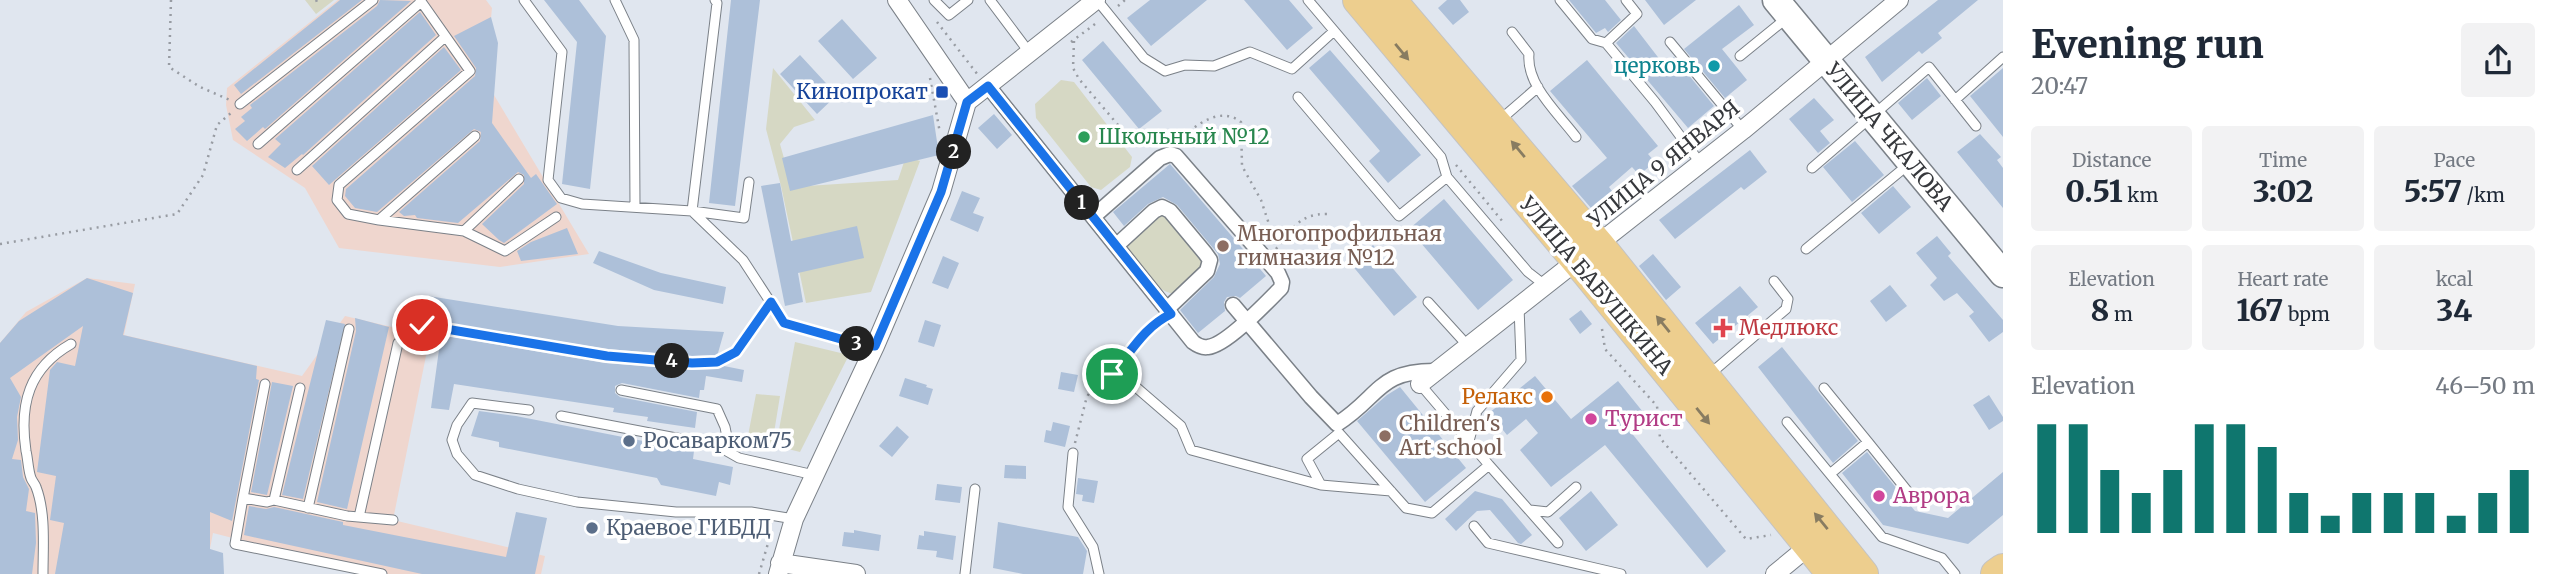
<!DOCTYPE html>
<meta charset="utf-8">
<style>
body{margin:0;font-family:Merriweather,serif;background:#f2f2f3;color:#1f2937;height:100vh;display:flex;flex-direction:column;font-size:26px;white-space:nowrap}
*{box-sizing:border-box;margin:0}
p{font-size:23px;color:#747a83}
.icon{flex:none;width:38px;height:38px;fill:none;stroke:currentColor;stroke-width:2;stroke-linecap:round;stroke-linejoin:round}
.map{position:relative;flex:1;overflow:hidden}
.details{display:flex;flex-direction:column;background:#fff;width:560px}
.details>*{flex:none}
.pin{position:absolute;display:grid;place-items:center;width:60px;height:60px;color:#fff;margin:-30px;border:4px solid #fff;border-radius:50%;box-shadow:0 2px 7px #0007}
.km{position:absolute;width:35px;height:35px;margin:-18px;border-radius:50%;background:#222;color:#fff;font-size:19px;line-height:35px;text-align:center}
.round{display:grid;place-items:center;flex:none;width:74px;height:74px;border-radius:7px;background:#f2f2f3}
.head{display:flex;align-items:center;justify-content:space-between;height:119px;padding:0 28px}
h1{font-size:38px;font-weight:800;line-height:52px}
.stats{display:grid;grid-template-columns:repeat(3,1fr);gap:10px;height:119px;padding:7px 28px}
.stats div{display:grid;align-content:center;border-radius:7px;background:#f2f2f3;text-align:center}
.stats b{font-size:30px;font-weight:800}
.stats small{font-size:19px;font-weight:400}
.stats p{font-size:19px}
.chart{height:196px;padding:14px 28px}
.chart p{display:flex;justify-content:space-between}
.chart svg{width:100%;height:126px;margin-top:7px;stroke:#0f766e;stroke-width:6}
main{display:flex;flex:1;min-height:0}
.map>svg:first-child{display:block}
</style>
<main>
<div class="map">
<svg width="2003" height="574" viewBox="0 0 2003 574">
<rect width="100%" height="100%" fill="#e0e6ef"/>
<path fill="#efd6ce" d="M338,0h148l6,8 -7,72 104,174 -89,13 -161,-19 -34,-60 -72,-48 -7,-35 1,-17z
M87,278l48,6 -11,51 178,41 43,-60 85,20 -37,184 152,36 -4,18h-166l-162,-41 -8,41h-205v-231l26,-31z"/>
<path fill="#d6d8c4" d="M305,0h29l-18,14z
M773,68l42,52 -21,7 -14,17 12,43 106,-7 6,-18 10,-3 6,2 -49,131 -65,11 -25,-117 -15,-57z
M1061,80l13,2 58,75 -2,10 -29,23 -10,-3 -55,-69 -1,-14z
M1162,211l42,48 1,9 -32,26c-22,-6 -35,-29 -49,-46l1,-4z
M795,342l54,13 -49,97 -24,-6z
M756,394l24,2 -8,49 -25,-4z"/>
<path fill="#adc0d9" d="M340,0h22l-121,94 -7,-9z
M380,0l31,1 -146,128 -2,-2 -16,14 -12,-12 10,-8 -4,-4 11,-9 -2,-3 127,-99z
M544,0h35l27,36 -16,153 -28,-5 15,-142z
M731,0h29l-25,206 -26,-3z
M1150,0h57l-56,46 -24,-28z
M1244,0h45l24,28 -26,22z
M1447,0h13l9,12 -16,13 -15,-17z
M1569,0h36l16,20 -13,12 -3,-4 -9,5z
M1645,0h51l-32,25z
M1938,0h40l-40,33 4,5 -20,16 -3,-3 -37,31 -17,-25z
M1739,5l15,20 -32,24 25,31 -22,18 -41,-49z
M420,12l16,23 -133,120 -1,-1 -17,14 -17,-11 13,-13 -6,-5z
M491,17l7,26 -6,80 39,55 5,-4 21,30 -53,39 -5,-3 -17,-16 42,-40v-9l-6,-3 -60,51 -41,-5 -2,-3 -11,1 -5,-4 81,-71 1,-9 -7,-3 -97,83 -22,-4 -10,-12 1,-7 129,-113 1,-8 -22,-32z
M842,19l35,39 -24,21 -35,-38z
M1634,26l30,39 10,-8 40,49 -26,22 -72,-85z
M1103,41l59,70 -23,18 -57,-69z
M444,47l17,23 -132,115 -17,-19z
M1330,50l91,105 -33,28 -19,-22 11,-10 -71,-83z
M800,55l37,40 -20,19 -37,-40z
M1587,60l71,86 -10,8 7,8 -16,13 -7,-8 -23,20 3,4 -21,17 -19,-22 35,-28 -57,-67z
M2003,68v69l-33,-41z
M1927,78l14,18 -29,24 -14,-17z
M1814,98l20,22 -14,11 10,12 -12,10 -29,-34z
M994,114l18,21 -15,14 -19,-21z
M933,115l6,40 -149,36 -8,-33z
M1980,134l21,23 -4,3 6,8v40l-46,-56z
M1855,141l29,34 -32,27 -29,-35z
M1750,150l17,22 -23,18 -3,-3 -66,52 -16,-19z
M1170,164l96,112 -26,22 -4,-2 -9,1 -3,5 1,9 -27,22 -18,-23 34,-33 6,-13 -2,-10 -41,-49 -14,-8 -15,7 -24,22 -11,-14z
M780,183l11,58 66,-15 7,32 -66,15 5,29 -18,4 -24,-120z
M1893,186l18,21 -32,27 -18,-21z
M962,191l18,7 -7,15 11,4 -6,15 -28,-12z
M1444,199l69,81 -35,30 -69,-81z
M567,228l11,26 -57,7 -4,-10 14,-9z
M1937,236l14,17 -3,3 55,64v12l-14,10 -20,-26 5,-4 -17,-19 -13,8 -14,-16 7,-7 -21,-25z
M1373,245l44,52 -23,19 -43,-52z
M599,251l62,22 65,14 -3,17 -69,-14 -61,-27z
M1653,254l28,33 -15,13 -27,-34z
M943,256l16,7 -11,26 -16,-6z
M87,278l46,15 -10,42 134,31 -1,13 3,1 -27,141 -22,-9v37l13,4 1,21h-169l9,-51 -14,-3 6,-44 -19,-4 13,-102 7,-8 18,4 8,-40 -73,52 11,19 -4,20 1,23 -6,19 9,1 2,17 6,12 -3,22 9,2 1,30 -4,31h-32v-231l19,-22z
M1890,285l17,21 -21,16 -16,-21z
M1740,286l18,21 -45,37 -18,-21z
M422,295l196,31 106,6 -6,21 -3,2 -23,1 -85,-7 -188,-30z
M1581,310l11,14 -12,10 -11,-15z
M355,318l34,9 -42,182 -30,-7 39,-171z
M326,320l19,4 -42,175 -21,-4z
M925,320l16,5 -7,22 -16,-5z
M441,335l164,28 86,7 26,-1 7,-3 20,4 -2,12 -36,-6 -2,14h-4l-1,8 -77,-15 -7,3v7l5,4 77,15 -2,16 -48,-7 1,-4 -35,-5 1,-4 -160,-24 -5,26 -18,-2z
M1782,347l76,94 -25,22 -75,-96z
M1061,372l17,3 -4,17 -16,-3z
M1535,376l36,43 47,-38 25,31 -17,14 100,125 -19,17 -102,-123 -54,42 -31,-37 18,-17 -12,-14 -19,16 -18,-22z
M905,378l22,7 -1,2 7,2 -5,16 -29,-9z
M272,382l21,4 -26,109 -16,-3z
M1400,387l66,81 -41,34 -68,-81 30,-26z
M1989,395l14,22v4l-14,9 -16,-25z
M479,411l37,5 178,35 -1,8 40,8 -3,18 -11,-3 -3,14 -55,-11 -4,-7 -158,-31v-5l-28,-6z
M1053,422l17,4 -5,21 -21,-5 2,-12 5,1z
M897,426l12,11 -17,20 -13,-11z
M1867,452l48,59 33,7 55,-46v43l-35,29 -85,-19 -41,-52z
M1005,465l21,1v13l-22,-1z
M1078,478l20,3 -4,22 -12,-2 1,-6 -7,-1z
M937,484l25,3 -2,16 -25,-3z
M1475,491l27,8 30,36 -11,9 -3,-1 -28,-33 -13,1 -21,20 -11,-12z
M1591,491l27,34 -32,26 -27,-33z
M249,506l17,3 8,-2 69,15v3l163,32 10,-45 31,6 -12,56h-113l-178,-39z
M998,522l80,15 9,14 -4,23h-60l-30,-6z
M854,530l27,5 -2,16 -37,-5 2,-14 10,1z
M924,531l32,5 -3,24 -17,-3 1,-6 -20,-2 2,-14 5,1z"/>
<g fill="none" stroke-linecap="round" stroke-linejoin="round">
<g stroke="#7b8188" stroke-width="11">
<path id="service" d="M420,0l50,71 -131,114 -2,15 11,14 31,6 85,11 55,-52
M524,0l38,52 -14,128 13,18 21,6 110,7 51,49 41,63 78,22 13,1
M615,0l19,40 1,166
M715,0l2,3 -25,208 52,7 5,-36
M934,0l15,15 19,-15
M990,0l39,52
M1097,0l47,58 21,13 20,-6 29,1 36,-14 42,17 42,-38
M1308,0l133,157 6,20
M1560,0l32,39 14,4 49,59 46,62
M1512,32l17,22c-3,31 29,59 47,83
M1670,42l73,88
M1606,43l31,-29 -11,-14
M1740,56l48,-39
M1298,97l101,119 48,-39 81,95 18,14
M1955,100l48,-43
M240,104l133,-104
M1500,120l38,-33
M258,144l163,-142
M1812,168l117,-101 47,59
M297,170l148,-133
M379,220l96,-84
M464,231l41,20 51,-34
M1806,249l103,-85
M1428,302l40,44
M422,325l184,31 86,7 25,-1 19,-10 35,-50
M1710,374l76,-65 2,-10 -14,-18
M300,388l-26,112 73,16 46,4
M1137,388l44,38 10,24 130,35
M1824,388l44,54
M621,390l96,19 8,18 5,25
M529,410l-57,-7 -15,22 -5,15 5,14 18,21 43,14 59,13 99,10h75l43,7
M561,416l157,30 21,12 75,17
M1787,422l95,115 60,21 13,16
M1469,441l8,-30 44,-51 -2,-53
M1073,453l-5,54 25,40 6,27
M1489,465l69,78
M1830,474l38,-32 45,56
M1391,491l-70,-6 -14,-26 32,-26 67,75 26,5 57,-48 -69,-81
M243,498l22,-114
M274,500l-7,2 -24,-4 -8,46 147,30
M308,508l41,-179
M1530,510l18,2 28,-25
M359,517l39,-174
M1474,526l14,17 133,31
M43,574c0,-27 3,-61 -7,-87 -1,-3 -4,-6 -5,-9 -3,-8 -3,-19 -5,-27 -7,-47 3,-83 45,-107
M965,574l10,-85"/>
</g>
<g stroke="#7b8188" stroke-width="17">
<path id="pedestrian" d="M988,86l205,256c4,3 10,6 15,5 19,-2 59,-45 73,-59l1,-6 -4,-9 -102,-117 -6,-2 -10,4 -67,59
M1116,246l38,-35 8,-4 8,4 35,42 5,7 -3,11 -40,38
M1233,305l78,92 26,27c43,-27 40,-54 100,-53"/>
</g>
<g stroke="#7b8188" stroke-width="20">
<path id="minor" d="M897,0l70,102
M1420,384l323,-254 156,-130
M780,563l76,11
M778,574l16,-55 81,-173 66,-154 26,-90 129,-102
M1775,574l34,-28"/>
</g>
<g stroke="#7b8188" stroke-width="29">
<path id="secondary" d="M1776,0l227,274"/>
</g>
<g stroke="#c3c3c4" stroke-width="32">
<path id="primary" d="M1358,0l229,273 245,301
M1391,0l208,245 264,329
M1996,574l7,-5"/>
</g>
<path stroke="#989ca3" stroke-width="2.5" stroke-dasharray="2 5" stroke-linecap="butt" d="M171,0l-2,67 31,20 30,13
M316,0l1,2 3,-2
M1118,6l7,-6
M937,22l41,53
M1074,41l-1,27 6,11 45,53 8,6 22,7
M1071,42l28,-21
M930,78l10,55
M1179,141c15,-15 41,-36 62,-19l1,44 19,34 13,39 -1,7
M1456,165l47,57
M0,244l177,-30 26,-39 14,-50 14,-12
M1276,249c17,-21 23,-35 51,-35
M1602,329l3,20 52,57 3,32 86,101 25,-4
M1075,443l11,-43 5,-12 21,-14 27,-36 20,-18
M759,574l10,-34"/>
<use href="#service" stroke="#fff" stroke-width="9"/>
<use href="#pedestrian" stroke="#fff" stroke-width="14"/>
<use href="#minor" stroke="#fff" stroke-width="18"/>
<use href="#secondary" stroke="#fff" stroke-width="26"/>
<use href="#primary" stroke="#edce8e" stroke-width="30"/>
</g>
<defs><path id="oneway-solid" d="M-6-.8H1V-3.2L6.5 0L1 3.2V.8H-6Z" transform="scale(1.75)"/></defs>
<g fill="#887c61">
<use href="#oneway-solid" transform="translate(1402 52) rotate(50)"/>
<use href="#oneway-solid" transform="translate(1518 149) rotate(-130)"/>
<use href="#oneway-solid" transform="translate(1663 324) rotate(-129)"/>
<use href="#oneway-solid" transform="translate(1703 416) rotate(51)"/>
<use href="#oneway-solid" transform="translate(1821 521) rotate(-129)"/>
</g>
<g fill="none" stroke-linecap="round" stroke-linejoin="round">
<g stroke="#fff" stroke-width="14">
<path id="route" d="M422,325l185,31 85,7 25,-1 19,-10 35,-50 13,21 78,22 13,1 66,-154 26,-90 21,-16 183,228c-27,13 -40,38 -59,60"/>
</g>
<use href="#route" stroke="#1a73e8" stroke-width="9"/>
</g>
<circle fill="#0f9aa8" stroke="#fff" stroke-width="2.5" cx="1714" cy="66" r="7"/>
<rect fill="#1a4fb4" stroke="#fff" stroke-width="2.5" x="935" y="85" width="14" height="14" rx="3.5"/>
<circle fill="#2e9e5b" stroke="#fff" stroke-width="2.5" cx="1084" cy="137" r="7"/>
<g fill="#8d6e63" stroke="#fff" stroke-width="2.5">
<circle cx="1223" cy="246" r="7"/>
<circle cx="1385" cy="436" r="7"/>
</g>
<path fill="#e0444e" stroke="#fff" stroke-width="2.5" d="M1719.5 317.5h7v7h7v7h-7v7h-7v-7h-7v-7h7z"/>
<circle fill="#e8710a" stroke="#fff" stroke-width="2.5" cx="1547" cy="397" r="7"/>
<g fill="#d1479c" stroke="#fff" stroke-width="2.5">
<circle cx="1591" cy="419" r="7"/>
<circle cx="1879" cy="496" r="7"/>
</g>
<g fill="#5c6f8a" stroke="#fff" stroke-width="2.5">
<circle cx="629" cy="441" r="7"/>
<circle cx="592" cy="528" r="7"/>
</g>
<g text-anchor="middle" stroke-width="7" stroke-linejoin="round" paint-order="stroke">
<g font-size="21" fill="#0d838f" stroke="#fff" text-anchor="end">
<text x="1700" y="73">церковь</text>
</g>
<g font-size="21" fill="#164399" stroke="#fff" text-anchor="end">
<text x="928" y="99">Кинопрокат</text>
</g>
<g font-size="21" fill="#27864d" stroke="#fff" text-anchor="start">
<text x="1098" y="144">Школьный №12</text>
</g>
<g font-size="21" fill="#36383c" stroke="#fff">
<text transform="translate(1889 137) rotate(50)" y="7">УЛИЦА ЧКАЛОВА</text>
<text transform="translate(1664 164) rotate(-39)" y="7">УЛИЦА 9 ЯНВАРЯ</text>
<text transform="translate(1596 286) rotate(50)" y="7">УЛИЦА БАБУШКИНА</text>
</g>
<g font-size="21" fill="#785e54" stroke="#fff" text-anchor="start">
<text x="1237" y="241">Многопрофильная<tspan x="1237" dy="24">гимназия №12</tspan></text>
<text x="1399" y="431">Children's<tspan x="1399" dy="24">Art school</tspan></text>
</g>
<g font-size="21" fill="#be3a42" stroke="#fff" text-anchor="start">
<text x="1739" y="335">Медлюкс</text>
</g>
<g font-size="21" fill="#c56008" stroke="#fff" text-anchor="end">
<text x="1533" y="404">Релакс</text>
</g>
<g font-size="21" fill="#b23c85" stroke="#fff" text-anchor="start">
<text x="1605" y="426">Турист</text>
<text x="1893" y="503">Аврора</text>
</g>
<g font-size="21" fill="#4e5e75" stroke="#fff" text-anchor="start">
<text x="643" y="448">Росаварком75</text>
<text x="606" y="535">Краевое ГИБДД</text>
</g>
</g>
</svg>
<div class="pin" style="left:1112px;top:374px;background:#1e9e55"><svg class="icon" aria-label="arrive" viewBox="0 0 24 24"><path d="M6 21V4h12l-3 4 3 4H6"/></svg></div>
<div class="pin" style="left:422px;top:325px;background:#d93025"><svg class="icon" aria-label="check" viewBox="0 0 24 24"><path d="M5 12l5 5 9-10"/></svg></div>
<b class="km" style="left:1082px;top:203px">1</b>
<b class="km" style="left:954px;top:152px">2</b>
<b class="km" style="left:857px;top:344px">3</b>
<b class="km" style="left:672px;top:361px">4</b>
</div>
<section class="details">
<div class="head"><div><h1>Evening run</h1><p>20:47</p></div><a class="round"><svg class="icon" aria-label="share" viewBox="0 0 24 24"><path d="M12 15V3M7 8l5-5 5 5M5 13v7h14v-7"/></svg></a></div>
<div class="stats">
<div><p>Distance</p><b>0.51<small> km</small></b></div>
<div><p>Time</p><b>3:02</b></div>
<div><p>Pace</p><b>5:57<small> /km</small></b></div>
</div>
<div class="stats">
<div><p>Elevation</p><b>8<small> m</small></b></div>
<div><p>Heart rate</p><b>167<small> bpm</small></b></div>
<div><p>kcal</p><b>34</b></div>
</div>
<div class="chart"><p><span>Elevation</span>46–50 m</p>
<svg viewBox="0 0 160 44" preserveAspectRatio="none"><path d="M5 44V6M15 44V6M25 44V22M35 44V30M45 44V22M55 44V6M65 44V6M75 44V14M85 44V30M95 44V38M105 44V30M115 44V30M125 44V30M135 44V38M145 44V30M155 44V22"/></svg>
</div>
</section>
</main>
